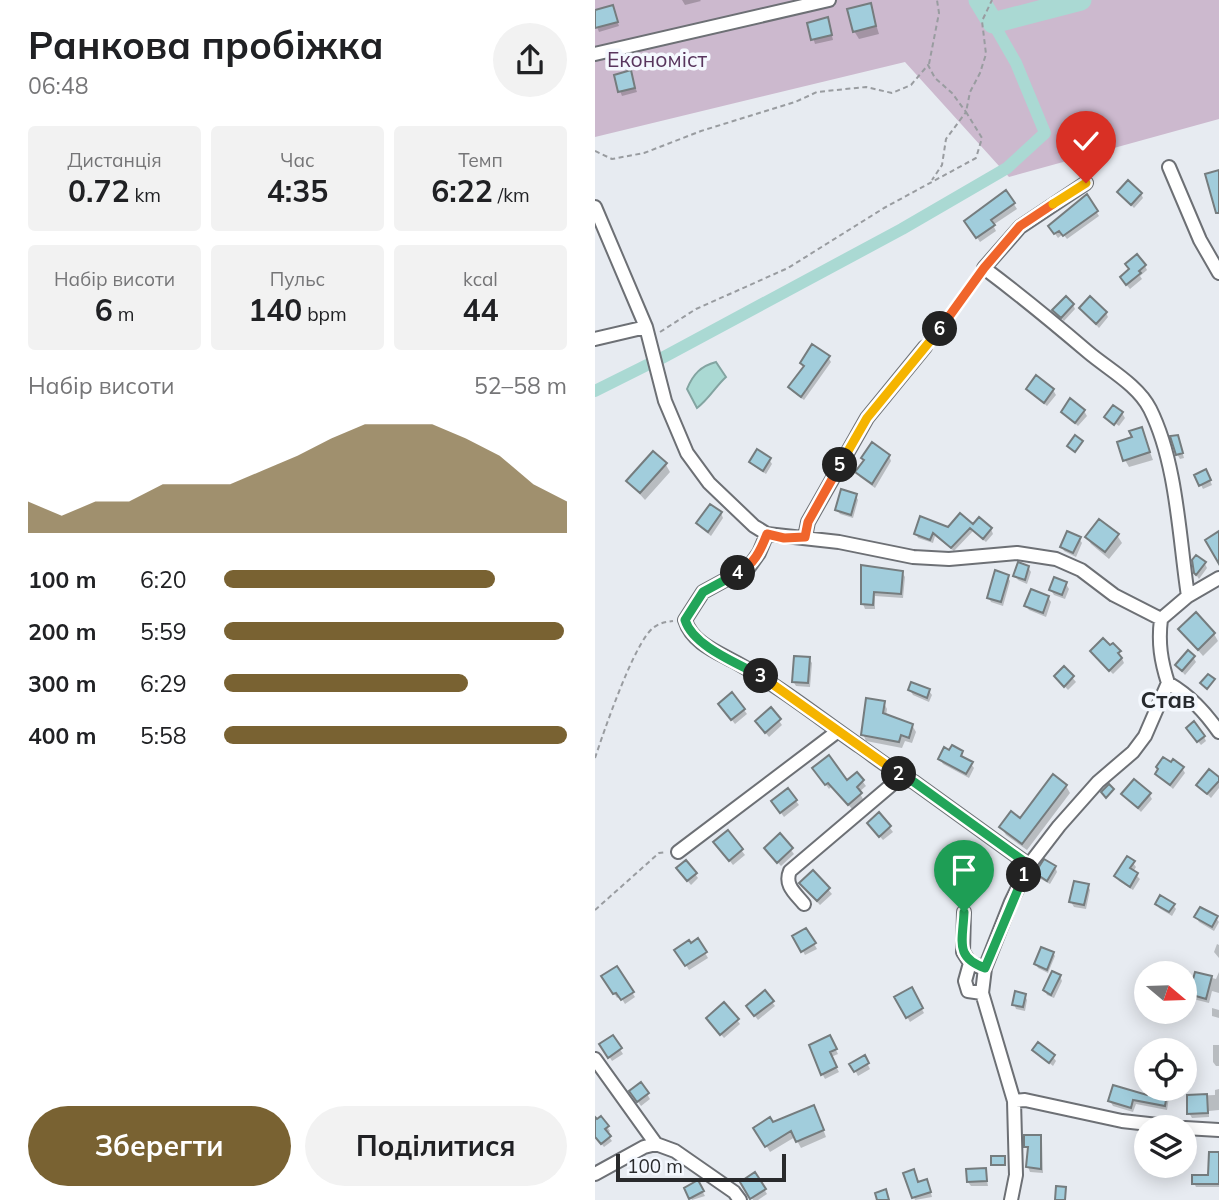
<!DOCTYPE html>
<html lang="uk">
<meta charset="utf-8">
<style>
body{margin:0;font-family:Mulish,sans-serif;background:#f2f2f2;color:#202124;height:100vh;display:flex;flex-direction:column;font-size:26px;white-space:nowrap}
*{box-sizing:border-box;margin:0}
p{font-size:23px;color:#757577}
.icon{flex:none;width:38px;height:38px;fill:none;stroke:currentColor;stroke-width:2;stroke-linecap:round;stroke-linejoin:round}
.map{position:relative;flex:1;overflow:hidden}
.sheet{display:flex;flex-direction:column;background:#fff;width:595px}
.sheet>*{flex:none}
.needle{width:46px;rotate:109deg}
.controls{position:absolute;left:539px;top:961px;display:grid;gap:14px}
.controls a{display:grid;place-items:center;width:63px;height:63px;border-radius:50%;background:#fff;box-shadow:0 4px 18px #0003;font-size:35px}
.scale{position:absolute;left:21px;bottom:18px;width:170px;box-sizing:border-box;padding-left:7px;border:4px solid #292a2c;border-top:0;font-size:19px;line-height:24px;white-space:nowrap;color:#292a2c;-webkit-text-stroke:5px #f4f8fe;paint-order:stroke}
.pin{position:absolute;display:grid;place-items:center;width:60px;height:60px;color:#fff;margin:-72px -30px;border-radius:50% 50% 50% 0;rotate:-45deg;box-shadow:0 0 7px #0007}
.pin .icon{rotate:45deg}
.km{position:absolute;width:35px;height:35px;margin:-18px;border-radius:50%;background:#222;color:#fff;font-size:19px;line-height:35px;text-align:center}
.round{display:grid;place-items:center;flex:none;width:74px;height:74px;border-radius:37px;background:#f2f2f2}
.headline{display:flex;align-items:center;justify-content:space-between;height:119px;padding:0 28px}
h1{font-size:38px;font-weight:700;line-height:52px}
.metrics{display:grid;grid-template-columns:repeat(3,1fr);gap:10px;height:119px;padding:7px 28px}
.metrics div{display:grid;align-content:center;border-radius:7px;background:#f2f2f2;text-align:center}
.metrics b{font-size:30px;font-weight:700}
.metrics small{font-size:19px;font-weight:400}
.metrics p{font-size:19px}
.chart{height:196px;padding:14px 28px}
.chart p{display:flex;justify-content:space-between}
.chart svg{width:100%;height:126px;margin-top:7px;fill:#796232;opacity:.7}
.primary-button{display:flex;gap:14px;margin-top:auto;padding:14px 28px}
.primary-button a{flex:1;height:80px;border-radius:42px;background:#796232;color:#fff;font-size:28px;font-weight:700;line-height:80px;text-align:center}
.primary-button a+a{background:#f2f2f2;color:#202124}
ul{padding:0 28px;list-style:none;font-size:23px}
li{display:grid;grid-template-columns:112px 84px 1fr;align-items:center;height:52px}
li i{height:18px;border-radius:9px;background:#796232}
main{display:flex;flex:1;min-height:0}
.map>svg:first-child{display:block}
</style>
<main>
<section class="sheet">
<div class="headline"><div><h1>Ранкова пробіжка</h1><p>06:48</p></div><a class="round"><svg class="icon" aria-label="share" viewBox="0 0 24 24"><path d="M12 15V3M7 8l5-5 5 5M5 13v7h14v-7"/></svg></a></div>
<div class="metrics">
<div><p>Дистанція</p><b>0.72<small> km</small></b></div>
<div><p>Час</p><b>4:35</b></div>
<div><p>Темп</p><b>6:22<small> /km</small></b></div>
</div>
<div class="metrics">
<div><p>Набір висоти</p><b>6<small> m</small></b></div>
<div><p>Пульс</p><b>140<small> bpm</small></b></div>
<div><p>kcal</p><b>44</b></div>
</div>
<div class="chart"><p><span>Набір висоти</span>52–58 m</p>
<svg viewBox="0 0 160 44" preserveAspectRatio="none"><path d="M0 44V33L10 38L20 33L30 33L40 27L50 27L60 27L70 22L80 17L90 11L100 6L110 6L120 6L130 11L140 17L150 27L160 33V44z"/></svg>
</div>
<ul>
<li><b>100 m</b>6:20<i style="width:79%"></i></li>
<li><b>200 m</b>5:59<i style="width:99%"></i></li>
<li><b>300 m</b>6:29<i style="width:71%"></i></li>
<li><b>400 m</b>5:58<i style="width:100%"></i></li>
</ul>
<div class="primary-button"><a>Зберегти</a><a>Поділитися</a></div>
</section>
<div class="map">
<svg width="624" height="1200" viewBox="0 0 624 1200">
<rect width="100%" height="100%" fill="#e7ebf1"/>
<path fill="#ccb9ce" d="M0,0h624v119l-210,58 -104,-115 -310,75z"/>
<path fill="#aad9d3" stroke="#83a4a1" stroke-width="2" d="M121,362l10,15c-11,10 -17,22 -29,31l-10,-19c6,-15 14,-23 29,-27z"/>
<path fill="#0003" d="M87,0h18l1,1 -16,4z
M275,5l9,29 -20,5 -5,-8z
M0,12h19l5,14 -20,6 -4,-10z
M214,24h20l4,16 -18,4z
M35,72l7,20 -15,4 -2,-5z
M411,192l11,17 -24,16 3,6 -16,11 -14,-21z
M524,192l22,2 2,4 -9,10z
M492,197l12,19 -32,23 -4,-5 -5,4 -5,-7z
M550,266l2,4 -7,6 2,3 -12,10 -6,-7z
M478,305l2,4 -11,12 -10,-10z
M486,308l25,5 2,4 -9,11z
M233,357l3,5 -27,38 -11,-8 -3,-5 15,-19 -3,-5z
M433,389l25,1 3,5 -9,11z
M489,411l3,5 -9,10 -15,-14z
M527,413l3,5 -6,8 -11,-8z
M546,429l12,31 -24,7 -4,-7z
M583,437l6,21 -4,1 -3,-5z
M294,456l2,5 -16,27 -15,-11 -3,-4 8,-12z
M174,459l3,5 -6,10 -12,-8 -3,-4z
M71,465l4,7 -25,28 -17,-19z
M601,475l12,1 4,9 -9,4z
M261,496l2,4 -5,18 -13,-4 -3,-4z
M126,513l2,5 -12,18 -10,-8 -3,-4z
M378,526l18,3 2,5 -7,8 -13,-11 -19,20 -19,-15 -2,7 -15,-5 -2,-5z
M522,535l5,8 -13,16 -18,-15 -4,-7z
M484,538l3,5 -6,14 -12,-6 -2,-4z
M610,564l2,4 -8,11 -4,-6z
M268,567l39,5 3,5 -2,21 -28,-2v13h-10l-2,-5z
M433,567l3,5 -4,12 -9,-4 -3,-4z
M412,576l3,5 -7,25 -12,-4 -2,-4z
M471,584l3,5 -4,10 -11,-4 -3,-5z
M453,597l3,5 -5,15 -17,-7 -3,-4z
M586,630l33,4 4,7 -15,15z
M515,648l9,4 5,11 -11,11 -18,-18z
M598,657l3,5 -11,13 -8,-9z
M214,659l3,4 -2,24 -14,-1 -3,-5z
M469,668l12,14 -8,8 -12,-13z
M315,690l19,1 3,4 -3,7 -16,-7z
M289,703l3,6 -1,7 26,9 4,7 -4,11 -7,-2 -3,7 -36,-7 -3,-7z
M128,709l21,1 3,4 -12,10z
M176,710l11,15 -13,12 -9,-11z
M596,733l13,4 2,4 -5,4z
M367,752l1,7 8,5 3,4 -5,10 -26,-14 -3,-5z
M587,768l3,5 -12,16 -16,-15z
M222,773l30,10 10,-9 9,12 -7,6 4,7 -11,10 -20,-23 -3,3z
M624,780v8l-8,10 -13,-13z
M471,786l4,7 -43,57 -21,-15 -5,-8 20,-6z
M528,794h26l3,5 -11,13z
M201,801l3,4 -15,12 -8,-11z
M284,814l14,18 -10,8 -11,-12z
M132,832l18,23 -12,10 -15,-19z
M185,836l14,18 -13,12 -12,-13z
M371,853l3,5 -5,15 -8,-2 -3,-5z
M538,863l3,4 -3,5 7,7 -7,11 -14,-9 -3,-5z
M460,867l2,5 -7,12 -11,-6 -2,-5z
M218,872l19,22 -12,11 -16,-17z
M86,873l14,1 3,4 -7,7z
M493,885l2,5 -4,19 -12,-2 -3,-5z
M562,904l16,1 3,4 -4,7 -13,-8z
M601,917l20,1 3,4 -5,9 -15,-9z
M211,930l11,19 -12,6 -10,-18z
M103,941l10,17 -19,12 -12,-20z
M622,944l2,1v13l-5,-6z
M458,953l2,3 -7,17 -10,-5 -2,-4z
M21,968l19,29 -10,7 -5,-8 -3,2 -13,-21z
M624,972v21l-7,-2 -3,12 -16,-4 -2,-5 5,-20 20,5z
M465,976l2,5 -8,17 -7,-3 -2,-5z
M316,990l13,23 -14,9 -14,-24z
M430,995l2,5 -2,11 -9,-2 -2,-5z
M177,1002l3,4 -17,14 -7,-9z
M617,1008l7,2v8l-7,-2z
M142,1020l3,4 -16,14 -13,-15z
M17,1037l11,17 -11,7 -10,-16z
M234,1037l9,17 -7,3 8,15 -14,7 -7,-13z
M618,1045h6v21h-3l-3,-4z
M439,1050l19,7 3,4 -3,5z
M269,1057l6,12 -12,7 -6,-12z
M46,1084l9,15 -9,7 -7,-10z
M555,1088h19l1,3 -3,19 -31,-6 -3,8 -20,-6 -3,-5 38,-3z
M624,1089v21l-10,1v6l-17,1 -3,-5 -1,-17 27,-1v-5z
M222,1113l9,24 -25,11 -6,-11 -25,15 -14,-24z
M0,1123l12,4 3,4 -3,3 5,7 -8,6 -9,-11z
M445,1137l2,4 1,32 -13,-1 -2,-5v-16l-2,-5z
M624,1154v33h-23l-2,-4 16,-6z
M390,1170l3,16h-17l-3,-4z
M160,1174l12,20 -9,6h-5l-11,-18z
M310,1174l13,10 11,2 3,11 -17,3z
M102,1182l8,14 -13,4 -6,-11z"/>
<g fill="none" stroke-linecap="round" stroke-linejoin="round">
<path stroke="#aad9d3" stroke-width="12" d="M67,358l240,-129 105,-61 38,-35 -29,-70 -23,-40
M0,391l56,-28"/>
<path stroke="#aad9d3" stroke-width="21" d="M384,0l14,23 88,-23"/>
</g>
<path fill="#a1cddc" stroke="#757c7e" stroke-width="2" d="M276,3l5,23 -23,6 -6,-23z
M18,5l5,17 -23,6v-18z
M233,17l4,18 -21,5 -4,-17z
M36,70l4,18 -17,4 -4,-17z
M624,170v43h-3l-11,-39z
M533,180l14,13 -11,12 -14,-13z
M411,190l9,13 -24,17 4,5 -19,13 -12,-17z
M492,194l11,17 -35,25 -4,-5 -5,3 -6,-8z
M542,254l9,11 -7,6 2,2 -15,12 -6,-8 9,-8 -4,-5z
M471,296l8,8 -13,14 -9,-8z
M495,296l17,16 -11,12 -17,-16z
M217,344l18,12 -29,41 -13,-10 16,-21 -4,-3z
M441,375l18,14 -10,14 -18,-14z
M475,398l15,12 -10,13 -14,-11z
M518,405l10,7 -9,13 -10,-8z
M547,427l8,25 -27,9 -6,-19 15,-5 -3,-6z
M480,435l8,6 -8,11 -8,-6z
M583,435l5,18 -7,2 -6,-19z
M277,442l18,13 -18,29 -17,-12 9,-12 -3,-2z
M162,449l14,9 -8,13 -14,-9z
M58,451l14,12 -27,30 -14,-12z
M611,469l5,11 -12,6 -5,-11z
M246,489l16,5 -6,21 -16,-5z
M115,504l12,8 -14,20 -12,-9z
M365,513l13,11 6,-7 13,11 -9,11 -13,-11 -19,20 -18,-15 -3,7 -16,-6 6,-18 28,11z
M504,519l20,15 -14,18 -20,-15z
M472,531l14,6 -8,16 -13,-6z
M624,531v33l-14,-24z
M601,555l10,7 -10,13 -2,-2 -2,-13z
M423,562l11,4 -4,14 -12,-4z
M266,565l42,6 -2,23 -27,-2 -1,13 -12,-1z
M400,570l14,5 -8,27 -14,-4z
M459,577l13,5 -5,13 -13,-5z
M436,589l18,7 -6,17 -19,-7z
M601,612l19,21 -17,17 -20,-21z
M508,638l7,7 3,-2 8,8 -3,2 4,5 -13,13 -19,-20z
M593,650l7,6 -13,15 -7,-6z
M199,656l16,1 -2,26 -16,-1z
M469,666l10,10 -10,11 -10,-11z
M613,674l7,5 -8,10 -7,-6z
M316,682l19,7 -3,9 -19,-8z
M137,692l13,17 -14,11 -13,-16z
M271,698l19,3 -2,12 30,11 -4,14 -8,-3 -2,7 -38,-7z
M176,707l10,12 -16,14 -10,-12z
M599,721l11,15 -8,6 -11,-14z
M357,745l11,6 -2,5 12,6 -7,12 -28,-15 6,-12 5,3z
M234,755l18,25 10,-8 7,8 -7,7 5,6 -14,12 -20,-22 -3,2 -13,-17z
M568,757l8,5 2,-3 11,8 -14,18 -15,-11 3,-5 -2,-2z
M614,769l10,8v4l-12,13 -11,-9z
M458,774l14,11 -45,59 -23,-17 12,-16 9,7z
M539,779l17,14 -13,15 -17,-14z
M514,784l5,5 -8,9 -5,-6z
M193,788l9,12 -17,13 -9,-12z
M284,812l12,14 -12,11 -12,-14z
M133,830l15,19 -14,12 -16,-19z
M185,833l13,15 -16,15 -13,-15z
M362,848l10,4 -6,18 -10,-4z
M532,856l8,5 -5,7 8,5 -8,14 -16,-11z
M449,859l12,7 -9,15 -12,-8z
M91,860l11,13 -10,8 -11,-13z
M218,870l17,18 -13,13 -18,-18z
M479,881l15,3 -5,21 -15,-3z
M565,895l15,9 -6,8 -14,-8z
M605,907l18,9 -6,11 -18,-10z
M211,928l10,15 -15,9 -9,-16z
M103,938l9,14 -22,14 -11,-16 15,-10 2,3z
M446,947l13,5 -7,18 -13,-6z
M22,966l17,26 -13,8 -5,-7 -3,1 -12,-18z
M457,971l9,4 -10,20 -8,-5z
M600,972l17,4 -6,23 -17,-5z
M317,987l11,21 -17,10 -12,-21z
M170,990l9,11 -20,15 -8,-10z
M420,991l11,3 -3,13 -11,-2z
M129,1002l15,17 -19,16 -14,-17z
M18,1035l9,13 -14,10 -9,-14z
M235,1035l7,14 -7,3 7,15 -16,8 -12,-30z
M443,1042l17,13 -6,8 -17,-13z
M270,1055l4,8 -15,9 -5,-8z
M46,1082l8,11 -12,9 -8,-11z
M518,1085l34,10 1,-7h20l-3,18 -32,-6 -2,8 -23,-7z
M612,1094l1,19 -21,1v-19z
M219,1105l10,25 -28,12 -5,-11 -26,16 -12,-19 17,-11 3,5z
M6,1116l8,10 -4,3 6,7 -10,8 -6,-7v-20l2,2z
M429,1135h17v34l-15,-2 2,-20h-4z
M614,1152h10v32h-27v-9h16z
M396,1156h14v9h-14z
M391,1168l1,13 -20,1 -1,-13z
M319,1169l4,13 9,-3 4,13 -19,6 -9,-25z
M160,1172l11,17 -16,10 -10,-17z
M103,1180l6,11 -15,8 -5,-11z
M461,1186l10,1 -1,13h-10z
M291,1189l3,11h-12l-2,-7z"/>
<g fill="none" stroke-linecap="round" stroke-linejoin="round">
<g stroke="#6d7075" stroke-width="16">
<path id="minor" d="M0,54l234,-54
M574,167l31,73 19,33
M491,183l-66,44 -36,41c36,27 70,55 104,84 20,17 50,33 62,57 27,54 29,128 38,187
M0,207l51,120 19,74 22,52 22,30 45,43 13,8 72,8 74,15 36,2 68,-6 39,6 25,11 33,25 47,24 27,-23 31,-18
M0,339l51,-12
M172,534l-8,19 -10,14 -46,25 -18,28c7,23 32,32 52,43 44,24 82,55 124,84 17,12 34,26 53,35l115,83
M210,537l3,-15 59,-104 58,-71
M566,619c-3,24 0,42 7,64
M573,683c22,13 36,28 51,49
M83,852l160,-121
M209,904c-9,-11 -20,-19 -14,-33l112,-95
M369,912l-1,40 7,11
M387,993l-14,-2 -3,-10 5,-18 15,5
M0,1059l61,85 19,7 59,41 6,8
M419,1101l11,-1 97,21 54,6
M590,1128l34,2
M0,1174l49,-27 12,-3
M416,1200l5,-25 -2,-74 -32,-108 3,-25 26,-66 18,-37 30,-39 39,-44 35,-30 12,-16 23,-53"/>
</g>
<path stroke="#999ca0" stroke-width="2" stroke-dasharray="5 3.5" stroke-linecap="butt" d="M334,64l10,-51 -2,-13
M0,151l17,8 32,-6 57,-22 94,-29 22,-10 49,-5 26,6 19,-8 17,-20 7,13 17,15 14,19 -20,27 -4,26 -10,15
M65,332l36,-23 92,-41 96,-60 92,-50 6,-20 -16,-26 4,-20 10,-19 6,-19 -4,-33 10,-21
M338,338l45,-60
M0,758c9,-27 39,-115 58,-130 6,-5 12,-6 20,-7
M0,910l64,-57 7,-1"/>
<use href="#minor" stroke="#fff" stroke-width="12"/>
</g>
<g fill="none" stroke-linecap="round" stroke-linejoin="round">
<g stroke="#fff" stroke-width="14">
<path id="split-1" d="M369,912c-1,29 -10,45 21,56l39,-93"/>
</g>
<g stroke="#fff" stroke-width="14">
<path id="split-2" d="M304,774l15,8 115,83 -5,10"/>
</g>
<g stroke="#fff" stroke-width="14">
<path id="split-3" d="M166,676l138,98"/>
</g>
<g stroke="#fff" stroke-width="14">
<path id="split-4" d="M143,573l-35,19 -18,28c8,26 52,43 76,56"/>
</g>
<g stroke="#fff" stroke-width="14">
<path id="split-5" d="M143,573c16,-9 22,-21 29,-39l17,4 21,-1 3,-15 32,-57"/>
</g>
<g stroke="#fff" stroke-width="14">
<path id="split-6" d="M245,465l27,-47 73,-89"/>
</g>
<g stroke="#fff" stroke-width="14">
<path id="split-7" d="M345,329l44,-61 36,-42 33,-22"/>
</g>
<g stroke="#fff" stroke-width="14">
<path id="split-8" d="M458,204l33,-21"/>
</g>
<use href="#split-1" stroke="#22a559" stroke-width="9"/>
<use href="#split-2" stroke="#22a559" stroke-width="9"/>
<use href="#split-3" stroke="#f5b400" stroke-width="9"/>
<use href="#split-4" stroke="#22a559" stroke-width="9"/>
<use href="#split-5" stroke="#f0652b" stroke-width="9"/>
<use href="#split-6" stroke="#f5b400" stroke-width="9"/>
<use href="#split-7" stroke="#f0652b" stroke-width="9"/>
<use href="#split-8" stroke="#f5b400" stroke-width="9"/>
</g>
<g text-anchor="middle" stroke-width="7" stroke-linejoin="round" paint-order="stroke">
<g font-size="21" fill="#58355d" stroke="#f4f8fe">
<text x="62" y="67">Економіст</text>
</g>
<g font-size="23" font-weight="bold" fill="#272a2e" stroke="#f4f8fe">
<text x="573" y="708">Став</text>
</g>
</g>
</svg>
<div class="controls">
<a><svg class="needle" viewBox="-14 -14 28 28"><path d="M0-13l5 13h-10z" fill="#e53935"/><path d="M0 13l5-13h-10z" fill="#757577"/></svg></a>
<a><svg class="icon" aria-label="locate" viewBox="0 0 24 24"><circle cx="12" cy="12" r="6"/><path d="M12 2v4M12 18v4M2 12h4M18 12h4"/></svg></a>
<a><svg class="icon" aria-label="layers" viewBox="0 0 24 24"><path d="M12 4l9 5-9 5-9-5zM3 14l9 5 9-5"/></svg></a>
</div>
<div class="scale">100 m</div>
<div class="pin" style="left:369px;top:912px;background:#1e9e55"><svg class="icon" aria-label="arrive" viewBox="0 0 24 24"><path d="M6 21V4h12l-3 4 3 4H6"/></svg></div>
<div class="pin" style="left:491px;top:183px;background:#d93025"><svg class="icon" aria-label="check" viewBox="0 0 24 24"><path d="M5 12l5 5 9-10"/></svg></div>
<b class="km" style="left:429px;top:875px">1</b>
<b class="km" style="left:304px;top:774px">2</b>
<b class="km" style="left:166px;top:676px">3</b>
<b class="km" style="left:143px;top:573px">4</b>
<b class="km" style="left:245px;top:465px">5</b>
<b class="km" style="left:345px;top:329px">6</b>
</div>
</main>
